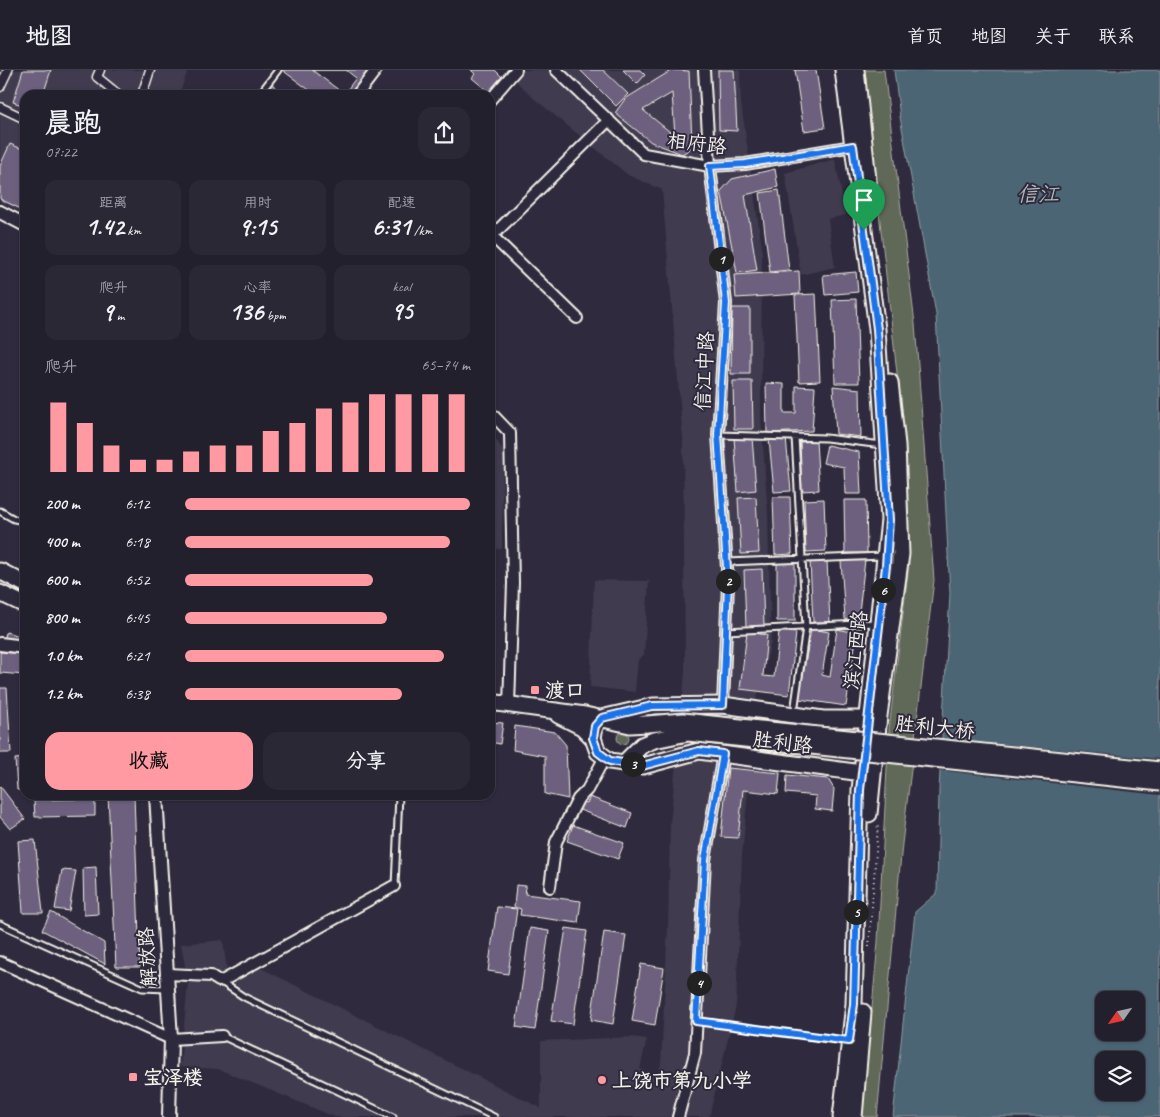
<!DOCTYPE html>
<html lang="zh">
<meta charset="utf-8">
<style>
body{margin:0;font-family:Caveat,"LXGW WenKai TC",sans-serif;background:#2b2836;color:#f1f3f6;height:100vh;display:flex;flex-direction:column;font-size:19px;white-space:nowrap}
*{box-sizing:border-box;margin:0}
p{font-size:16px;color:#a3a3aa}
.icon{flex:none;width:28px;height:28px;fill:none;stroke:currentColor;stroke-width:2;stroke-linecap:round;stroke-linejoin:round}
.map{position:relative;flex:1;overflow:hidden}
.side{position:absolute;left:20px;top:20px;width:475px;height:710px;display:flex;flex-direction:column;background:#23202e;border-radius:15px;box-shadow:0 1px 4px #0004,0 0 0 1px #403e4a}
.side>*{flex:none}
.needle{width:32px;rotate:236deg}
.controls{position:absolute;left:1095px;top:921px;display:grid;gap:10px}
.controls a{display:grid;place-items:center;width:50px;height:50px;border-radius:10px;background:#23202e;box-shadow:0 1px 4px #0004,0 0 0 1px #403e4a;font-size:25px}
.pin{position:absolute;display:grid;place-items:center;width:42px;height:42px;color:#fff;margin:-51px -21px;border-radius:50% 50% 50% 0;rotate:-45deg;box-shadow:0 0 5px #0007}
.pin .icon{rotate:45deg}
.km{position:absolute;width:25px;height:25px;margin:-12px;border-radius:50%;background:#222;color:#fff;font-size:14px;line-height:25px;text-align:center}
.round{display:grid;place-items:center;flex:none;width:52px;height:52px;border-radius:15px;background:#2b2836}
.overview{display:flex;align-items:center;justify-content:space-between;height:85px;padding:0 25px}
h1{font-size:28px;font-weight:700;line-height:38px}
.figures{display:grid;grid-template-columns:repeat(3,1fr);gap:8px;height:85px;padding:5px 25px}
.figures div{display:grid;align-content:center;border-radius:12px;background:#2b2836;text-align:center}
.figures b{font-size:25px;font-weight:700}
.figures small{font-size:14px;font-weight:400}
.figures p{font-size:14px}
.chart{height:140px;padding:10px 25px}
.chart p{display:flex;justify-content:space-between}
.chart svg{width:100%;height:90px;margin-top:5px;stroke:#ff9aa2;stroke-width:6}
.action{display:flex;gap:10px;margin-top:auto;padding:10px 25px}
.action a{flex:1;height:58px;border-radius:15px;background:#ff9aa2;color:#111;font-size:20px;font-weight:700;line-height:58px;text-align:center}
.action a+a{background:#2b2836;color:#f1f3f6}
ul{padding:0 25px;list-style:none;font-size:16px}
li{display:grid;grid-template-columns:80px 60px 1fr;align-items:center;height:38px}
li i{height:12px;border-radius:6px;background:#ff9aa2}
header{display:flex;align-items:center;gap:30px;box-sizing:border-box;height:70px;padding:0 25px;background:#23202e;border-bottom:1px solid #403e4a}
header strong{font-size:24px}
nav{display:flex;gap:28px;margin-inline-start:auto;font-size:18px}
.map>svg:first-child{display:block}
</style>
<header>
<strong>地图</strong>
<nav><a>首页</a><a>地图</a><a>关于</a><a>联系</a></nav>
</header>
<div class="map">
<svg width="1160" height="1047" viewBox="0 0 1160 1047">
<rect width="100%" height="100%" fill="#2f2a3d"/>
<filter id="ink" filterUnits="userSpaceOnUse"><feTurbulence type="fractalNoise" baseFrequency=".02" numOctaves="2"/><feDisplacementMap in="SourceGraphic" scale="10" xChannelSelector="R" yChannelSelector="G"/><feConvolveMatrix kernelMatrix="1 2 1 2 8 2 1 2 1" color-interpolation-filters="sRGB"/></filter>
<g filter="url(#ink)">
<path fill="#413a50" d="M0,0h188l-9,25h-154v119l-25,-13z
M505,0h235l1,33 21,145 -1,167 7,99 3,128 -15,59 -14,156 -6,149 -27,111h-374l-117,-48 -38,-2 8,-85 -7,-38 42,-4 4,31 20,-10 294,147v-67l91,-4 15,2 -7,30 17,8 4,-14 7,-138 2,-102 15,-151 -2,-232 -21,-250 -34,-15 -97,-79z
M835,89l11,56 -18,4 7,48 -34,8 -16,-102z
M492,364l11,16 -1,99h-12z
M594,510l55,1 -5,74 -6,5 -3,32 -45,-5z"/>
<path fill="#616759" stroke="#aaaca0" d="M863,0h21l31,254 19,256 -32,264 -25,273h-15l16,-175 11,-213 19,-157 -2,-119z
M617 668a6 6 0 1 1 12 0a6 6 0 1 1-12 0Z"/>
<path fill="#4c6574" stroke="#8f9da2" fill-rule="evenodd" d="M894,0h266v1047h-267l22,-205 22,-19 2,-103 11,-196 -14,-280 -36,-197zM1104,930h32v32h-32zM1104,990h32v32h-32z"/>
<path fill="#2f2a3d" d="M939,668l221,21v36l-223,-25z"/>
<path fill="#6c617e" stroke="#f4f1e8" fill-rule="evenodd" d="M23,0h28l-8,25h-18v11l-12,-4z
M278,0h98l-19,25h-98z
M279,0h3l34,25h-29l-17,-12z
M312,0h34l10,8 -12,16z
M471,0h24l7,7 -12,16 -18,-15 3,-4z
M580,0h23l25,24 -12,12z
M623,0h17l5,5 -8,9z
M672,0l17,1 3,73 -3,6 -7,4 -31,-12 -36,-29 10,-14zM672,23l3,43 -32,-26z
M718,0h16l3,61 -18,-1z
M795,0h21l9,58 -21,3z
M10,74l15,6v61l-25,-12v-33z
M775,99l3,18 -33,8 12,75 -20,3 -16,-82 11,-12z
M779,120l10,80 -19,2 -10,-79z
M799,201l1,23 -64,4 -2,-23z
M856,202l2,20 -33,3 -2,-20z
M816,224l4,87 -21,1 -4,-87z
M856,229l3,84h-24l-3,-83z
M732,238h18v66h-19z
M733,311h19l1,48h-19z
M766,313l18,1v29h12v-27l19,1 -3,44 -45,2z
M833,316l27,3 1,48 -25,-3z
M752,367l4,53 -18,2 -4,-54z
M786,368l5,53 -17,1 -5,-53z
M816,371l3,49 -17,1 -2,-49z
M827,375l32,7 2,42h-16l-1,-27 -21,-4z
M756,427l3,56 -18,1 -3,-56z
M773,427h17l2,57 -17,1z
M824,429l2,52 -20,1 -2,-52z
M844,430h22l1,53h-22z
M865,490l-7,61 -13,-2 -4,-58z
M810,491h17l3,61h-17z
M777,492h18v59h-18z
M762,499l2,57 -18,1 -2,-57z
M811,559l18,3 -7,43 8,2 7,-48 20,4 -11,73 -47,-7z
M779,561l17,2 -7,62 -49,-6 7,-57 20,3 -4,41 11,1z
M6,562l14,4 -2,5 -13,-4z
M0,582l25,2v21l-25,-2z
M0,618h7l4,65h-11z
M22,622l3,1v55h-1z
M490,652l13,1 -3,21 -10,-2z
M515,656l40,6 11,13 2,54 -23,-5v-38l-32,-6z
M25,688v32h-8l-2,-31z
M728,698l52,5 -2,21 -35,-4 -5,48 -17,-1z
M787,705l41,4 6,10 -2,22 -17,-2 1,-13 -30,-3z
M0,716l25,33 -15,10 -10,-12z
M108,725h26l6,172h-24z
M590,727l42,16 -5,15 -50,-19 3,-9 7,3z
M95,729v17l-60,1 -1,-17z
M573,755l51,18 -6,16 -51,-18z
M35,770l8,73h-20l-5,-72z
M96,797l2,47 -14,1 -1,-47z
M62,800l14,1 -7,40 -14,-2z
M516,815l10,1 -1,8 56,7 -3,22 -58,-8 1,-6 -7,-2z
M497,837l20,2 -9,65 -20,-3z
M51,842l53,31 1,21 -63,-34z
M530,858l19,3 -14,99 -19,-3z
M566,858l21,3 -14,93 -22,-3z
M604,862l22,3 -13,89 -22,-4z
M641,894l23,4 -9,57 -23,-4z"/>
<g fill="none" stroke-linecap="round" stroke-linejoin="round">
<g stroke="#f4f1e8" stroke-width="9">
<path id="service" d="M259,25l19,-25
M718,365l108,3 56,7
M795,367l11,190 -11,78
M0,441l14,8 11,2
M727,492l156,-6
M726,561l149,-8
M395,816l4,-91
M0,854l142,64 25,1
M220,911l24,16 250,120
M697,951l150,20
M222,966l171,81"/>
</g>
<g stroke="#f4f1e8" stroke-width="11">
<path id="pedestrian" d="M100,0l-3,7 22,18
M0,17l8,-17
M142,25l8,-25
M0,37l25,12"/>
</g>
<g stroke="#f4f1e8" stroke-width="14">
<path id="minor" d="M556,0l88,84 66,12 35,-2 114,-19
M704,0l6,96 16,137 -8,132 10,148 -5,122
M357,25l19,-25
M490,30l26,-30
M490,164l87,84
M490,168l119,-118
M490,342l20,21 3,150 -4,122
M550,817l6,-45 22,-43 9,-9 18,-33
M0,892l171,77 51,-3
M167,904l44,2 8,5 5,-1 170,-94
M678,1047l17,-64 10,-193 18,-106"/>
</g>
<g stroke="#f4f1e8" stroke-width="16">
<path id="tertiary" d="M0,142l25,13
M0,574l25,3
M156,725l15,244 -2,78"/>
</g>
<g stroke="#f4f1e8" stroke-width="19">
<path id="secondary" d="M856,0l14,128
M0,501l25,13
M0,523l25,12
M490,632l95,13 45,10 17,-1
M558,645l24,12 11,11
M624,693l18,-18 12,-5
M862,703l-163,-22 -56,15 -33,-5 -12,-9 -5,-14 2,-12 6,-8 52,-12 70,-1 100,14h44
M869,744l10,-98 22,-162 -4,-109 -7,-63
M841,1047l13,-113 6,-214 29,-270 -12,-191 -34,-259
M854,1047l9,-105"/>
</g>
<path stroke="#f4f1e8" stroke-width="2" stroke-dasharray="1 4" stroke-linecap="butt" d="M869,877l9,-123"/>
<use href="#service" stroke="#2f2a3d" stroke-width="5"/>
<use href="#pedestrian" stroke="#2f2a3d" stroke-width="8"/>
<use href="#minor" stroke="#2f2a3d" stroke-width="10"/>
<use href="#tertiary" stroke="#2f2a3d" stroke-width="12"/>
<use href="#secondary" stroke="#2f2a3d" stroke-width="15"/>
<g stroke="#f4f1e8" stroke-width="19" stroke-linecap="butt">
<path id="secondary-bridge" d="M647,654l36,-3 477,49
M654,670l34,-7 472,50"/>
</g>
<use href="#secondary-bridge" stroke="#2f2a3d" stroke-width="15"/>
</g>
</g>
<g fill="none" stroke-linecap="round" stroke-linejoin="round" filter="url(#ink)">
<g stroke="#fff" stroke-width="10">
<path id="route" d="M853,76l24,183 12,191 -3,46 -26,224 -6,214 -5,37 -153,-20 9,-161 18,-106 -24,-3 -57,15 -32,-5 -12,-9 -5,-14 2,-12 7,-8 50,-12 71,-1 5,-122 -10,-149 8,-131 -16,-137 35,-2z"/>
</g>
<use href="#route" stroke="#1a73e8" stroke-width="6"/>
</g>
<g fill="#ff9aa2" stroke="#2f2a3d" stroke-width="2">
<rect x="530" y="615" width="10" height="10" rx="2.5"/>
<rect x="128" y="1002" width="10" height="10" rx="2.5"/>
<circle cx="602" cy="1010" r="5"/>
</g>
<g text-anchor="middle" stroke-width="4" stroke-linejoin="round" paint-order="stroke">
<g font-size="20" fill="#f4f1e8" stroke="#2f2a3d">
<text transform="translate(697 73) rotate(7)" y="7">相府路</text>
<text transform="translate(704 301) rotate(-87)" y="7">信江中路</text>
<text transform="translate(855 580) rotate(-83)" y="7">滨江西路</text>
<text transform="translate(935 657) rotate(6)" y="7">胜利大桥</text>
<text transform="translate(783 672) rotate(7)" y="7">胜利路</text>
<text transform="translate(147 887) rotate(-94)" y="7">解放路</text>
</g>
<g font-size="20" font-weight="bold" fill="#f4f1e8" stroke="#2f2a3d" text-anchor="start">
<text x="545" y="627">渡口</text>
<text x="143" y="1014">宝泽楼</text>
<text x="612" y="1017">上饶市第九小学</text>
</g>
<g font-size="21" font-style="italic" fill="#b1b9ba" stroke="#2f2a3d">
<text x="1038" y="131">信江</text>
</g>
</g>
</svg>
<div class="controls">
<a><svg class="needle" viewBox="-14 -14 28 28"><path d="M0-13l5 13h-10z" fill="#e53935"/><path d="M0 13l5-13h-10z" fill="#a3a3aa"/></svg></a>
<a><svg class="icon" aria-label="layers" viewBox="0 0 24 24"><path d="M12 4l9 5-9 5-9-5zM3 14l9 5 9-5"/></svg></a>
</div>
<div class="pin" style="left:864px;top:160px;background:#1e9e55"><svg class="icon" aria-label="arrive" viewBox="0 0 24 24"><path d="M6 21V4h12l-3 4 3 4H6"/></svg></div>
<b class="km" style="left:721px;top:189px">1</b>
<b class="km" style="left:728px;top:511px">2</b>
<b class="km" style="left:633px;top:694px">3</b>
<b class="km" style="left:699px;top:913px">4</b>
<b class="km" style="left:856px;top:842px">5</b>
<b class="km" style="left:883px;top:520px">6</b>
<section class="side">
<div class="overview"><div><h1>晨跑</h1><p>07:22</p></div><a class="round"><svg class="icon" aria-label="share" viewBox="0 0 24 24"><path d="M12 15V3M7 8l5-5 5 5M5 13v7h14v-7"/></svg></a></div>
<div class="figures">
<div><p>距离</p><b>1.42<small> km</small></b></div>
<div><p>用时</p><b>9:15</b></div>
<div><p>配速</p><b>6:31<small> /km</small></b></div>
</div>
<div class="figures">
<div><p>爬升</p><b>9<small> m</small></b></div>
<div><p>心率</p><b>136<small> bpm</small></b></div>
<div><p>kcal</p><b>95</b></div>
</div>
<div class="chart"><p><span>爬升</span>65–74 m</p>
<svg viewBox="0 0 160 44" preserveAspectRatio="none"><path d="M5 44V10M15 44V20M25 44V31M35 44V38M45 44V38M55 44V34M65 44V31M75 44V31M85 44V24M95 44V20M105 44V13M115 44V10M125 44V6M135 44V6M145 44V6M155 44V6"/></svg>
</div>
<ul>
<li><b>200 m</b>6:12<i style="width:100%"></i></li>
<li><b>400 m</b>6:18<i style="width:93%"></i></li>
<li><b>600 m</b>6:52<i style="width:66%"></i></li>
<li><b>800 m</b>6:45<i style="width:71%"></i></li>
<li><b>1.0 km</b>6:21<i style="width:91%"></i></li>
<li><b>1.2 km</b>6:38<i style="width:76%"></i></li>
</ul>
<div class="action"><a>收藏</a><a>分享</a></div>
</section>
</div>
